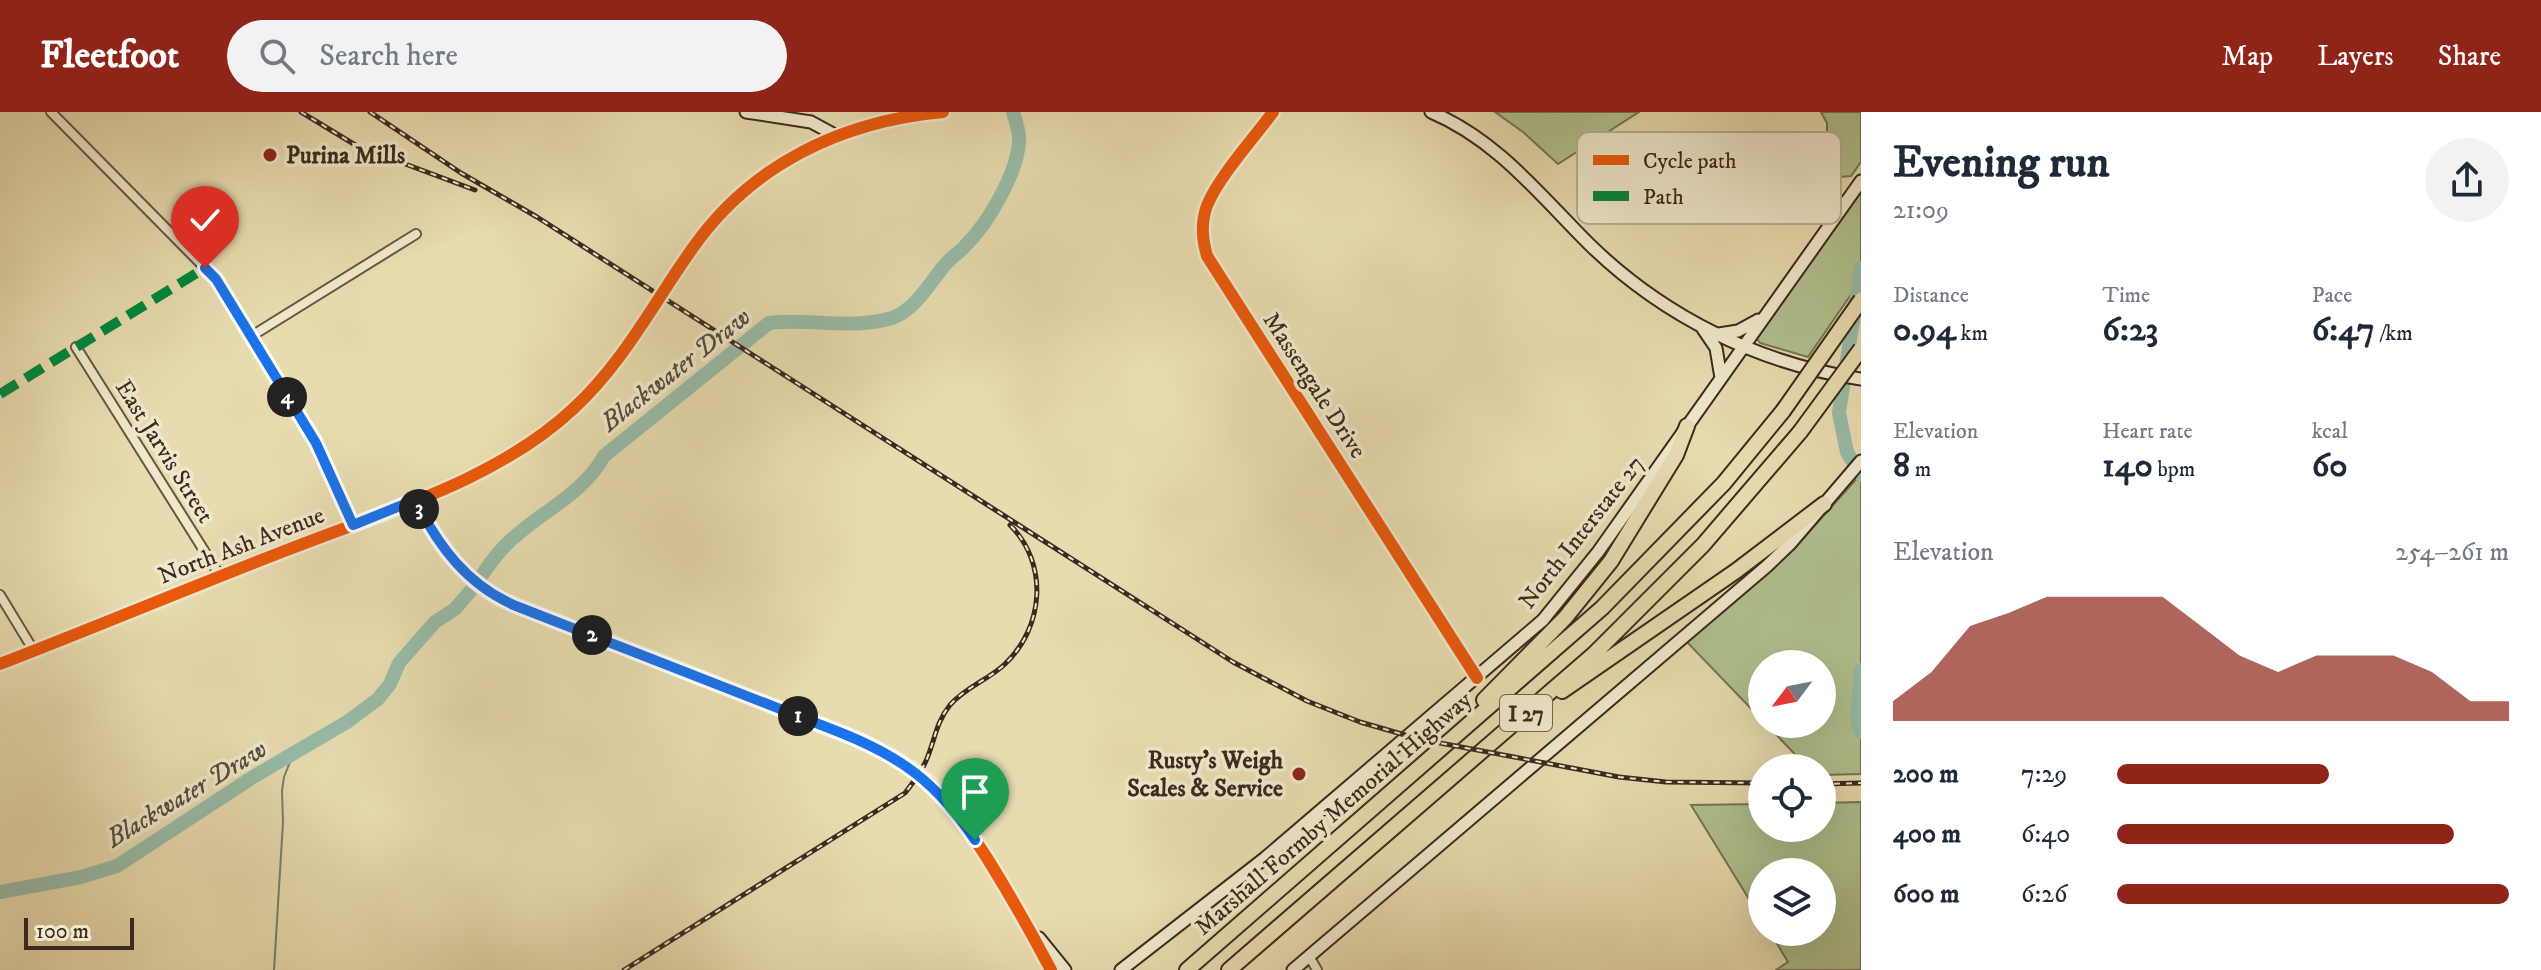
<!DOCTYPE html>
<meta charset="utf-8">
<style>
body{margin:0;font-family:"IM FELL DW Pica",serif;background:#f2f2f3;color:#1f2937;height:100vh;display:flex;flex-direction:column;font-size:30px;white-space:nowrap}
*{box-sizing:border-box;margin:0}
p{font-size:26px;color:#747a83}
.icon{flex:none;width:44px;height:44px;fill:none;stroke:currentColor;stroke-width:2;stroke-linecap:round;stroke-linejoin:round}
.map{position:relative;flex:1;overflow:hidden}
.panel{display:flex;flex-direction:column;background:#fff;width:680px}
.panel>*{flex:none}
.needle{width:52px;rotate:238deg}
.controls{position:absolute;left:1748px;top:538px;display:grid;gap:16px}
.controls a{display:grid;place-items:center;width:88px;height:88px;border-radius:50%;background:#fff;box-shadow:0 8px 32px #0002;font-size:40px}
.scale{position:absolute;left:24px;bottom:20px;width:110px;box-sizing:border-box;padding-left:8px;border:4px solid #3c2a1e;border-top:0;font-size:22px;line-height:28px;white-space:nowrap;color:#3c2a1e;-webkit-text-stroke:6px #efe8cb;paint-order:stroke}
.pin{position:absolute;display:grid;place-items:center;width:68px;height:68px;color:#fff;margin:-82px -34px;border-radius:50% 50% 50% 0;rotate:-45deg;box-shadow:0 0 8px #0007}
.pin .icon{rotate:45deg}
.km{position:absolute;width:40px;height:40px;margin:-20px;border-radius:50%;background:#222;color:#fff;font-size:22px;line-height:40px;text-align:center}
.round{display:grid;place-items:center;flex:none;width:84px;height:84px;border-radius:42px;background:#f2f2f3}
.head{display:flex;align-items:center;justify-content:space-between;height:136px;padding:0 32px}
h1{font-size:44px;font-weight:700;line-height:60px}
.figures{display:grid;grid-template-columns:repeat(3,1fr);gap:12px;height:136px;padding:8px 32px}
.figures div{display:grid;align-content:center}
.figures b{font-size:34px;font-weight:700}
.figures small{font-size:22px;font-weight:400}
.figures p{font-size:22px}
.chart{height:224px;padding:16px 32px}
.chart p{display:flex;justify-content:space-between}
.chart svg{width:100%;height:144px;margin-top:8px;fill:#8f2418;opacity:.7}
ul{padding:0 32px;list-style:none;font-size:26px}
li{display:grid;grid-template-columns:128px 96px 1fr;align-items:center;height:60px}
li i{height:20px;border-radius:10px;background:#8f2418}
header{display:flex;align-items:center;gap:48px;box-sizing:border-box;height:112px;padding:0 40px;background:#8f2418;color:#fff}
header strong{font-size:38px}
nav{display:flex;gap:44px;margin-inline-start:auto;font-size:28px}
.search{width:560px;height:72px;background:#f2f2f3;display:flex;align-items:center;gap:20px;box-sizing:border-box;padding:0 28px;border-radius:44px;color:#747a83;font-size:30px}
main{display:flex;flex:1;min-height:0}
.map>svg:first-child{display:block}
</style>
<header>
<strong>Fleetfoot</strong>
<div class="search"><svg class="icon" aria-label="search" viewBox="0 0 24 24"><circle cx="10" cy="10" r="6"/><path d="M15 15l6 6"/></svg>Search here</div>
<nav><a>Map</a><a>Layers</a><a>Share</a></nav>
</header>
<main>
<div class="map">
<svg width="1861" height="858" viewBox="0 0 1861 858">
<rect width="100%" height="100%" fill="#e7dbaf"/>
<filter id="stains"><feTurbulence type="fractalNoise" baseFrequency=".0025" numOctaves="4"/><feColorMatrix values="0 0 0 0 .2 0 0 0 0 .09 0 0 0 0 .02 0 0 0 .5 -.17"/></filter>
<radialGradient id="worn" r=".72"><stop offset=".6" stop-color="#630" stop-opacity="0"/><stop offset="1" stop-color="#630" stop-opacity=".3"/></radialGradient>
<path fill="#b0c18f" stroke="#767656" stroke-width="2" d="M1495,0h144l-81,52 -35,-32z
M1821,0h40v50l-10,14 -11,1 -6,9 -10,-1c-12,-14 4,-25 9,-39l-6,-11v-12z
M1861,78v90l-53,77 -48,-14 -4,-6z
M1861,362v300l-39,1v-7h-14l-42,-44h56v-60h-60v56l-75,-78 113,-100z
M1861,690v168h-85l12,-8 -18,-30h52v-60h-60v48l-71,-115 71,-1v24h60v-25z"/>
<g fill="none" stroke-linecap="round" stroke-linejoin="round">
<path stroke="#738170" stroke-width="2" d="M274,858l9,-148 -1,-31 2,-14 10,-25"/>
<path stroke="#97bba7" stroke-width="14" d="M1861,156l-22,145 8,39 14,23
M480,466c7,-10 14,-21 23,-30 31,-34 78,-50 101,-92l165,-133c40,-5 83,7 123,-5 23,-8 37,-34 52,-52 6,-8 15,-13 22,-21 22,-22 51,-71 53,-103 1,-9 -3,-21 -6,-30
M1861,558l-4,49 4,13
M0,780l81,-15 36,-11 136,-89 94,-55 31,-23 12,-15 9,-21 36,-41 20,-13 18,-21"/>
<g stroke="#675642" stroke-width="12">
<path id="street" d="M51,0l165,167 100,164 37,82
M1273,0c-18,25 -61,72 -68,100 -4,14 -2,30 2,44l270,422
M250,225l166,-103
M76,235l144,229
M0,483l34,56
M1309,844l8,14"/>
</g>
<g stroke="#3c2a1e" stroke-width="15">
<path id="secondary" d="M746,0l65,10 24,13
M1431,0c66,28 108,82 157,131 74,73 171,121 273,136
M1703,217l13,19 5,30
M1719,222l19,-3 20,-11
M415,388c21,40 44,76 85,99l364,143c24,12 47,24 67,42 23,21 39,48 56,74 23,37 44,74 64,112
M0,552c96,-37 191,-77 287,-114 96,-38 209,-69 286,-141 50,-46 80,-105 119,-160 59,-85 151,-128 251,-137
M1039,826l26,32
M1121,858l144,-112 278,-238 55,-68 263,-371
M1293,858l474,-404 23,-22 71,-83"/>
</g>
<g stroke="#3c2a1e" stroke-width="18">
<path id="highway" d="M1562,579l174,-120 88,-67
M1484,588l81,-82 46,-57 65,-106 11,-29
M1187,858l415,-362 122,-125 59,-72
M1229,858l365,-316 109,-109 97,-113"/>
</g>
<use href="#street" stroke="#efe8cb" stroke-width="8"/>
<use href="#secondary" stroke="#efe8cb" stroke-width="11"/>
<use href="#highway" stroke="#e7dbaf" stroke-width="14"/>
<g stroke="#3c2a1e" stroke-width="5">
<path id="rail" d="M301,0l56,34 118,44
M370,0l91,61 76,44 696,445 74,39 53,21 59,17 200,38 47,5 96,1
M1822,672l39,-1
M624,858l281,-177c9,-12 18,-23 23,-37 7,-18 9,-35 22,-51 16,-18 38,-25 55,-41 39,-37 44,-100 5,-139"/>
</g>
<use href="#rail" stroke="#efe8cb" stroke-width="2" stroke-dasharray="6" stroke-linecap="butt"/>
<g stroke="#3c2a1e" stroke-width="18" stroke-linecap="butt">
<path id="highway-bridge" d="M1783,299l78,-111
M1800,320l61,-83"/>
</g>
<use href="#highway-bridge" stroke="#e7dbaf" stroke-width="14"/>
<path stroke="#00873e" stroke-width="10" stroke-dasharray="20 10" stroke-linecap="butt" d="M0,282l205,-126"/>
<g stroke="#efe8cb" stroke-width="17">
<path id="cycleway" d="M1273,0c-18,25 -61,72 -68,100 -4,14 -2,30 2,44l270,422
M415,388c21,40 44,76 85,99l364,143c24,12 47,24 67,42 23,21 39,48 56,74 23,37 44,74 64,112
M0,552c96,-37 191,-77 287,-114 96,-38 209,-69 286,-141 50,-46 80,-105 119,-160 59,-85 151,-128 251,-137"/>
</g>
<use href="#cycleway" stroke="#e8590c" stroke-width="12"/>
</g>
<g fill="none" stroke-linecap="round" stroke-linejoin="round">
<g stroke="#fff" stroke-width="16">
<path id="route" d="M205,156l11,11 100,164 37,82 62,-25c24,47 52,85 101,106l323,126c63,25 98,51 136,108"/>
</g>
<use href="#route" stroke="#1a73e8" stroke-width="10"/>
</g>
<g fill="#8f2418" stroke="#efe8cb" stroke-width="3">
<circle cx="270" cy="43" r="8"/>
<circle cx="1299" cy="662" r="8"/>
</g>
<g text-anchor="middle" stroke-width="7" stroke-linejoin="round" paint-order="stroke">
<rect fill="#efe8cb" stroke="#726352" stroke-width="2" x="1500" y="583" width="52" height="36" rx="6"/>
<g font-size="22" font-weight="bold" fill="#3c2a1e">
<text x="1526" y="609">I 27</text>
</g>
<g font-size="24" font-weight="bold" fill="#3c2a1e" stroke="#efe8cb" text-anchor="start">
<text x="286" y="51">Purina Mills</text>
<text x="1283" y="656" text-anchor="end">Rusty's Weigh<tspan x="1283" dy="28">Scales &amp; Service</tspan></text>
</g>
<g font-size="24" fill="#3c2a1e" stroke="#efe8cb">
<text transform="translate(1315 273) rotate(57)" y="8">Massengale Drive</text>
<text transform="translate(165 339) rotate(58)" y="8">East Jarvis Street</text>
<text transform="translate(1581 420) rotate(-52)" y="8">North Interstate 27</text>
<text transform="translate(241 433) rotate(-21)" y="8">North Ash Avenue</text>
<text transform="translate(1333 701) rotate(-41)" y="8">Marshall Formby Memorial Highway</text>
</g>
<g font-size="26" font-style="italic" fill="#534e40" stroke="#efe8cb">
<text transform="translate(675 257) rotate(-38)" y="9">Blackwater Draw</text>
<text transform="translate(186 681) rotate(-31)" y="9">Blackwater Draw</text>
</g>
</g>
<rect x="1577" y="20" width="264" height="92" rx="12" fill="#efe8cb" stroke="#b9af97" stroke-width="2"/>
<rect x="1593" y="43" width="36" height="10" fill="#e8590c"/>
<rect x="1593" y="79" width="36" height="10" fill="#00873e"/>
<g font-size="22" fill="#3c2a1e">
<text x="1643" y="56">Cycle path</text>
<text x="1643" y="92">Path</text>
</g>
<rect width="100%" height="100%" filter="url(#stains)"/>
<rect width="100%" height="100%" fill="url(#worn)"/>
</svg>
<div class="controls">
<a><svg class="needle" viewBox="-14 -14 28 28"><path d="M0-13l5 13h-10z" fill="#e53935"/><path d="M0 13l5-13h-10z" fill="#747a83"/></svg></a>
<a><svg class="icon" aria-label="locate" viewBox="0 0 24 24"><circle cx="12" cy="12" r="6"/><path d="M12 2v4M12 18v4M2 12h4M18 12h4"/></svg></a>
<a><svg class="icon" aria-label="layers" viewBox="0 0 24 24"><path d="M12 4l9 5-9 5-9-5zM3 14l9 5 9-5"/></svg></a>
</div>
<div class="scale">100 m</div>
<div class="pin" style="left:975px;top:728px;background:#1e9e55"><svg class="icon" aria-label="arrive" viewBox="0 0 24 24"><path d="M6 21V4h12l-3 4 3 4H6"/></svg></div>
<div class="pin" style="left:205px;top:156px;background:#d93025"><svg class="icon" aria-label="check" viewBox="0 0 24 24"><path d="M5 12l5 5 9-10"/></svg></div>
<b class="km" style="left:798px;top:604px">1</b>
<b class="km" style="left:592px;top:523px">2</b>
<b class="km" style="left:419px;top:397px">3</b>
<b class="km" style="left:287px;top:285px">4</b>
</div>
<section class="panel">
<div class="head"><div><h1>Evening run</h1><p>21:09</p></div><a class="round"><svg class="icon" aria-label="share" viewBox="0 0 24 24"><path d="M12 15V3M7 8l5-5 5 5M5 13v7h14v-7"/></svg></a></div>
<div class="figures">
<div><p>Distance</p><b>0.94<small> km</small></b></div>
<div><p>Time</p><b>6:23</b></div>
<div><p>Pace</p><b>6:47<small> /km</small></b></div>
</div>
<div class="figures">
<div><p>Elevation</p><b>8<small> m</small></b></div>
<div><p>Heart rate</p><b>140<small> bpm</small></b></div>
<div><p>kcal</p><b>60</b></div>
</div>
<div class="chart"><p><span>Elevation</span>254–261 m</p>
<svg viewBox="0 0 160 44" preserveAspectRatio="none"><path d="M0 44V38L10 29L20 15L30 11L40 6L50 6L60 6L70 6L80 15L90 24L100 29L110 24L120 24L130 24L140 29L150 38L160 38V44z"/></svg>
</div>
<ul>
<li><b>200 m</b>7:29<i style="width:54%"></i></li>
<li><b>400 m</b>6:40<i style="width:86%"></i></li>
<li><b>600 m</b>6:26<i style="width:100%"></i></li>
</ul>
</section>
</main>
